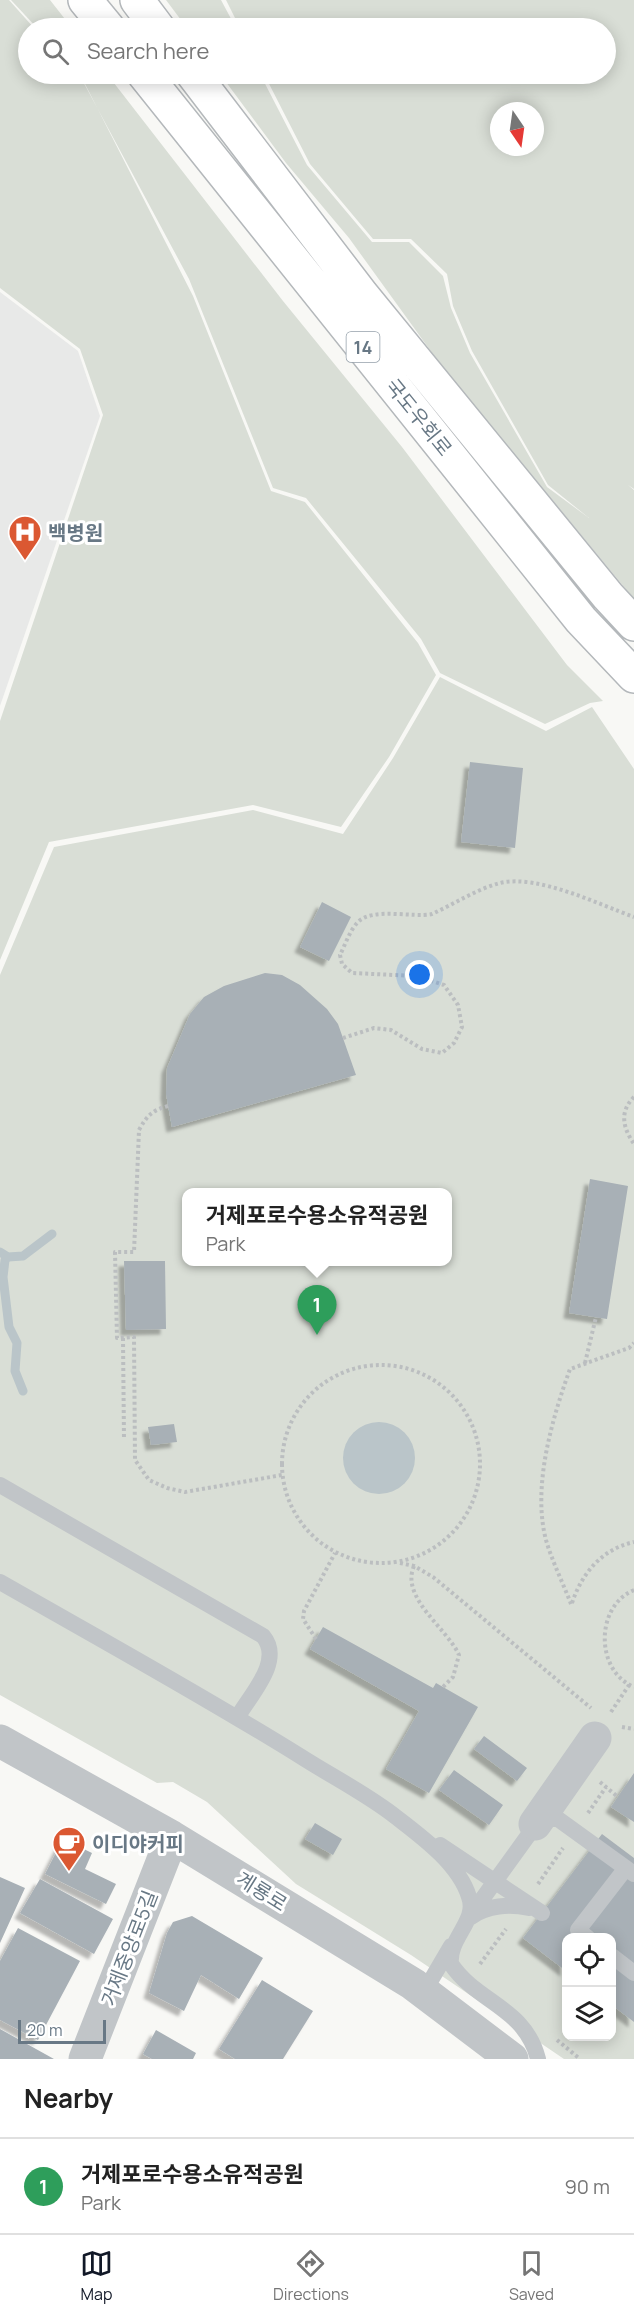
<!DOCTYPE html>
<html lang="en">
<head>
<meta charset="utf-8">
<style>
	:root { --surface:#fff; --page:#f6f6f6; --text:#222; --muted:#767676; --line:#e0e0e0; --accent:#111827 }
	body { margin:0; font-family:Manrope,"Noto Sans KR",sans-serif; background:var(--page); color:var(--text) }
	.controls { position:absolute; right:18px; bottom:18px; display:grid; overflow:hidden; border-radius:12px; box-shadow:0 3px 15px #0003 }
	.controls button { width:54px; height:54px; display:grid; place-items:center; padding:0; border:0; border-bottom:2px solid var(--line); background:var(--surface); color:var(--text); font:30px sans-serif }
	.compass { position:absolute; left:490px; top:102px; width:54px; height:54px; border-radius:50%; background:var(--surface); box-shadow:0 3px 15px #0003; rotate:167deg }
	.scale { position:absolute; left:18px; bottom:15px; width:88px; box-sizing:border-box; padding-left:6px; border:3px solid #687885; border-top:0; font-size:16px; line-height:21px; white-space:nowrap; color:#687885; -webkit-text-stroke:4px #fff; paint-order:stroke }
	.you { position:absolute; left:420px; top:975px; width:21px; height:21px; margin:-15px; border:4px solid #fff; border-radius:50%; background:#1a73e8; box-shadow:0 0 0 9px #1a73e833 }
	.badge { display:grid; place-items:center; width:39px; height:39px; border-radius:50%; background:var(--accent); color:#fff; font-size:20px; font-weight:700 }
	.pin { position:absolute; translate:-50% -50px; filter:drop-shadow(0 2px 3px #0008) }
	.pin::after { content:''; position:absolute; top:32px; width:21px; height:18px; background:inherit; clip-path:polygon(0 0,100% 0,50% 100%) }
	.popup { position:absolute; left:182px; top:1188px; width:270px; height:78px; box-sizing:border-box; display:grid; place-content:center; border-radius:12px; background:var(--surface); filter:drop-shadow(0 2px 4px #0005); font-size:20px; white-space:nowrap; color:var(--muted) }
	.popup b { font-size:22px; color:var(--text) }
	.popup::after { content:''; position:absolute; left:50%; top:100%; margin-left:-12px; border:12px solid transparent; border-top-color:var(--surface) }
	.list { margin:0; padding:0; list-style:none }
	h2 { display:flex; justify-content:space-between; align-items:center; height:78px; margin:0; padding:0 24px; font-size:26px }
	h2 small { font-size:20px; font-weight:400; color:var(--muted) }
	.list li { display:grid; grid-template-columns:39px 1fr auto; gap:18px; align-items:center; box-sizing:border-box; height:96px; padding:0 24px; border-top:2px solid var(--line) }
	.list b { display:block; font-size:22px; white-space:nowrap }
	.list p { margin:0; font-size:20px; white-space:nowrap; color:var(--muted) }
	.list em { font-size:20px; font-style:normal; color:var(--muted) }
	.icon { flex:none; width:33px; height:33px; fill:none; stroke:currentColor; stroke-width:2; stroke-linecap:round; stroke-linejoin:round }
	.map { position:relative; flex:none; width:634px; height:2059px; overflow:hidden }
	.search { position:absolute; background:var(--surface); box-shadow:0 3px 15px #0003; left:18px; right:18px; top:18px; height:66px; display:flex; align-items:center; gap:15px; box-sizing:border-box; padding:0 21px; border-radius:33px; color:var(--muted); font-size:22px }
	.sheet { height:174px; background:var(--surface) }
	nav { display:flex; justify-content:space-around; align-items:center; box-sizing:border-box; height:84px; border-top:2px solid var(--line); background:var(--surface); font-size:16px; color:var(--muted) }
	nav a { display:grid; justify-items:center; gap:3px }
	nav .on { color:var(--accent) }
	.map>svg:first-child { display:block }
	.built { fill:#e8e9e8 }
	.green { fill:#d9ded6; fill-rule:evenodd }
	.water { fill:#bac5c9 }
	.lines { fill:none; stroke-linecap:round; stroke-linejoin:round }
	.stream { stroke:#bac5c9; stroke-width:9 }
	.building { fill:#a8b0b6; filter:url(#shadow) }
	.trunk-casing { stroke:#b4b8bb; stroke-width:36 }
	.path { stroke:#bbbec0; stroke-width:4; stroke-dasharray:3 3; stroke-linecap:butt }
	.service { stroke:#c1c5c8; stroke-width:16 }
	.minor { stroke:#c1c5c8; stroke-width:33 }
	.tertiary { stroke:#c1c5c8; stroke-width:33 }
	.trunk { stroke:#fff; stroke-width:33 }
	.labels { text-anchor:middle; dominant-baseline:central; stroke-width:6; stroke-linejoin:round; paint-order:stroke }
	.shield { fill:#fff; stroke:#95a0aa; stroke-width:1.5 }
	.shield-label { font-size:18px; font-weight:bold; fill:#687885 }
	.street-label { font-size:20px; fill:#687885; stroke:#fff }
	.poi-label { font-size:20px; font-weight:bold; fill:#687885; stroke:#fff; text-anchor:start }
</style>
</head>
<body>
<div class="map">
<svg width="634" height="2059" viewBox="0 0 634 2059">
	<defs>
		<filter id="shadow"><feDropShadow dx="-5.5" dy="5.5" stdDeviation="1.5" flood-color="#0004"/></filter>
	</defs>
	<rect width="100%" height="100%" fill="#f8f8f5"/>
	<path class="built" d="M0,292l78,59 22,65 -100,290z"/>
	<path class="green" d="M0,0h9l25,28h-6v46h49l6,6 110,216 78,195 34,11 113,141 18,32 -47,82 -48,70 -88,-22 -204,37 -49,118v-239l103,-306 -23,-66 -80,-61z
		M11,0h39l22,28h-35z
		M166,0h55l15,28h-49z
		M226,0h408v489l-6,-4 6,5v109l-191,-231 -94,-130 -63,-75 -66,-89h40l47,91 65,77h37l34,34 8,32 19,45 77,134 42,31 -41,-33 -76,-134 -19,-45 -6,-32 -36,-35h-38l-63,-75 -46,-90h342v-46h-366zM499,111h36v36h-36z
		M79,74h28l176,227 119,146 165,218 36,36 -13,2 -45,21 -105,-51 -19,-34 -115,-141 -33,-10 -84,-209z
		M440,677l106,54 46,-24 42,62v1290h-70l-153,-104 -115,-71 -89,-82 -34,-20 -16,1 -157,-88v-720l54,-128 199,-37 90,24 50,-76zM186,1192h262v70h-262zM566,1938h46v98h-46z"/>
	<path class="water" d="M343 1458a36 36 0 1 1 72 0a36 36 0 1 1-72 0Z"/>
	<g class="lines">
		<path class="stream" d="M0,1252l8,5 -3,3 -2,17 6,50 8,16 -2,28 8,20
			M8,1257l15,-1 29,-22"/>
	</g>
	<path class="building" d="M470,762l53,6 -8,80 -54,-6z
		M322,902l29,15 -22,44 -29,-14z
		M265,973l17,2 18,10 27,24 11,15 18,51 -184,52 -6,-33 1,-26 23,-54 14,-17 20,-11z
		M590,1179l38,7 -21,133 -38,-6z
		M124,1261h41l1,68 -40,1z
		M174,1424l3,18 -26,3 -3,-18z
		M323,1627l110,61 3,-5 42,24 -49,86 -43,-24 33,-58 -109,-62z
		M484,1736l43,32 -10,13 -43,-32z
		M454,1770l49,35 -14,20 -50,-35z
		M634,1773v49l-23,-15z
		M315,1823l27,16 -9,16 -28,-16z
		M602,1834l32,24v164l-22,-17v-67h-46v33l-43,-33z
		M63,1839l29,14 -7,16 31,15 -10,20 -61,-30z
		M0,1877l25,11 -25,55z
		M40,1879l73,40 -19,35 -74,-41z
		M192,1916l71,42 -24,41 -38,-24 -17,36 -35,-18 18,-60 6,-11z
		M18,1928l62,33 -42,79 -38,-20v-59z
		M262,1980l51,31 -30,48h-48l-16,-10z
		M0,2029l54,30h-54z
		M156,2030l40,23 -3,6h-41l-9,-5z"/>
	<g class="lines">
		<defs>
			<path id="trunk" d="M85,0l23,28
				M137,0l21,28
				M144,74l437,546 53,56
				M193,74l169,221 246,301 26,28"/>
		</defs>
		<use href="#trunk" class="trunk-casing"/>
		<path class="path" d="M343,1038l31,-10 17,2 31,19 20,4 12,-10 8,-16 -4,-22 -14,-20 -28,-9 -64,-3 -10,-9 -2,-9c5,-10 10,-25 18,-33 15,-15 55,-4 74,-8 22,-10 45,-25 68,-31 37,-9 98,21 134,34
			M634,1097c-15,15 -11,31 0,47
			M168,1106c-16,4 -22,11 -29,24l-5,122h-19l2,86 17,-1 1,123 14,20 18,8 18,4 97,-17
			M123,1338l1,102
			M585,1363l11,-46
			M282 1464a99 99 0 1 1 198 0a99 99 0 1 1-198 0Z
			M400,1563l14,3 19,11 158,131
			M414,1566c-14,32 33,62 45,89l-6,22 -10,10
			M634,1590c-39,16 -39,81 0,97
			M572,1603c10,-30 30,-54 62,-61
			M571,1604c-8,-21 -19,-43 -25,-64 -14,-53 6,-121 24,-171l59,-21 5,-5
			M316,1639l-13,-20 1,-8 31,-58
			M611,1712l18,-27
			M622,1727l12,2
			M600,1782l18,15
			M588,1813l18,-26
			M538,1884l25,-36
			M480,1964l26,-35
			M557,2040l23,19"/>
		<path class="service" d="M0,1485l263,151c21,25 -13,59 -26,82
			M0,1582c100,57 202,113 300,174 31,20 67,38 96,61 26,20 63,47 73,80 9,24 -21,41 -18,67 26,39 74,43 87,95
			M440,1845l102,68
			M470,1916l70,-97h18l76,55
			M471,1917c16,-12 39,-13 58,-9
			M588,1938l-10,-8 48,-62
			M612,1956l22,17
			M424,1992l27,-46"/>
		<path class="minor" d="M535,1824l60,-86"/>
		<path class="tertiary" d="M0,1741l172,96 241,147 99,75
			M85,2059l87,-222"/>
		<use href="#trunk" class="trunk"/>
	</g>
	<defs>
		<symbol id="hospital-pin" viewBox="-11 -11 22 30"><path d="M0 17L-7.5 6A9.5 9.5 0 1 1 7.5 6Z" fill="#db5832" stroke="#fff"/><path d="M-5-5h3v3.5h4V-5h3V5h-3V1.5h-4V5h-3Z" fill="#fff"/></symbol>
		<symbol id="cafe-pin" viewBox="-11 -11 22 30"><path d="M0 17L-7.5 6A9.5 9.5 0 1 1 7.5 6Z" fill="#db5832" stroke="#fff"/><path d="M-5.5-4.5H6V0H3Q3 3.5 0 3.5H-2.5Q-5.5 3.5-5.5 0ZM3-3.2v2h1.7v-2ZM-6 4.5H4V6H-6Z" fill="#fff"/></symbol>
	</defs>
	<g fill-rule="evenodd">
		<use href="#hospital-pin" x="6" y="513" width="38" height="52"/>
		<use href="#cafe-pin" x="50" y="1824" width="38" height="52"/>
	</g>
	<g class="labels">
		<rect class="shield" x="346.5" y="332" width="33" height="30" rx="4.5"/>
		<g class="shield-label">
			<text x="363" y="347">14</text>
		</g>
		<g class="street-label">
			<text transform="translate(419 417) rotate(51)">국도우회로</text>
			<text transform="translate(262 1891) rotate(32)">계룡로</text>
			<text transform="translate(129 1948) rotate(-69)">거제중앙로5길</text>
		</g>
		<g class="poi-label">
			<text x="48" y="532">백병원</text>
			<text x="92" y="1843">이디야커피</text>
		</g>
	</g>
</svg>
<div class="controls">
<button><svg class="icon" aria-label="locate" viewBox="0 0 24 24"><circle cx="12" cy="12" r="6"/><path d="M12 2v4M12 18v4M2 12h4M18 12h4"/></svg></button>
<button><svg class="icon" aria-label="layers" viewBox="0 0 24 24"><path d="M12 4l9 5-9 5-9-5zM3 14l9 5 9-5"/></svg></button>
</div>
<svg class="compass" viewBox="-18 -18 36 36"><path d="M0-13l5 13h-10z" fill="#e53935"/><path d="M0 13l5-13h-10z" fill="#767676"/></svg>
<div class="scale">20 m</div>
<div class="you"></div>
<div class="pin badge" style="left:317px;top:1335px;background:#2e9e5b">1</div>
<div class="popup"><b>거제포로수용소유적공원</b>Park</div>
<div class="search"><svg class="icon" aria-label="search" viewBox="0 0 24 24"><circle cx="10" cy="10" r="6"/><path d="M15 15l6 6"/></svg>Search here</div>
</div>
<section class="sheet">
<h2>Nearby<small></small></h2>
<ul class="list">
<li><span class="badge" style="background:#2e9e5b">1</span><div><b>거제포로수용소유적공원</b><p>Park</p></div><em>90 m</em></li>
</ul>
</section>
<nav>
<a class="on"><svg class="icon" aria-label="map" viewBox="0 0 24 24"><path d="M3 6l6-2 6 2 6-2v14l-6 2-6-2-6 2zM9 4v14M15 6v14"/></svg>Map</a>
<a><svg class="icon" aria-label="directions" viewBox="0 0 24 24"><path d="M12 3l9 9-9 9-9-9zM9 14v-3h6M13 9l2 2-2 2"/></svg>Directions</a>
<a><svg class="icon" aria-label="saved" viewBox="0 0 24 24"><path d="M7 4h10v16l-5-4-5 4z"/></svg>Saved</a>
</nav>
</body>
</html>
